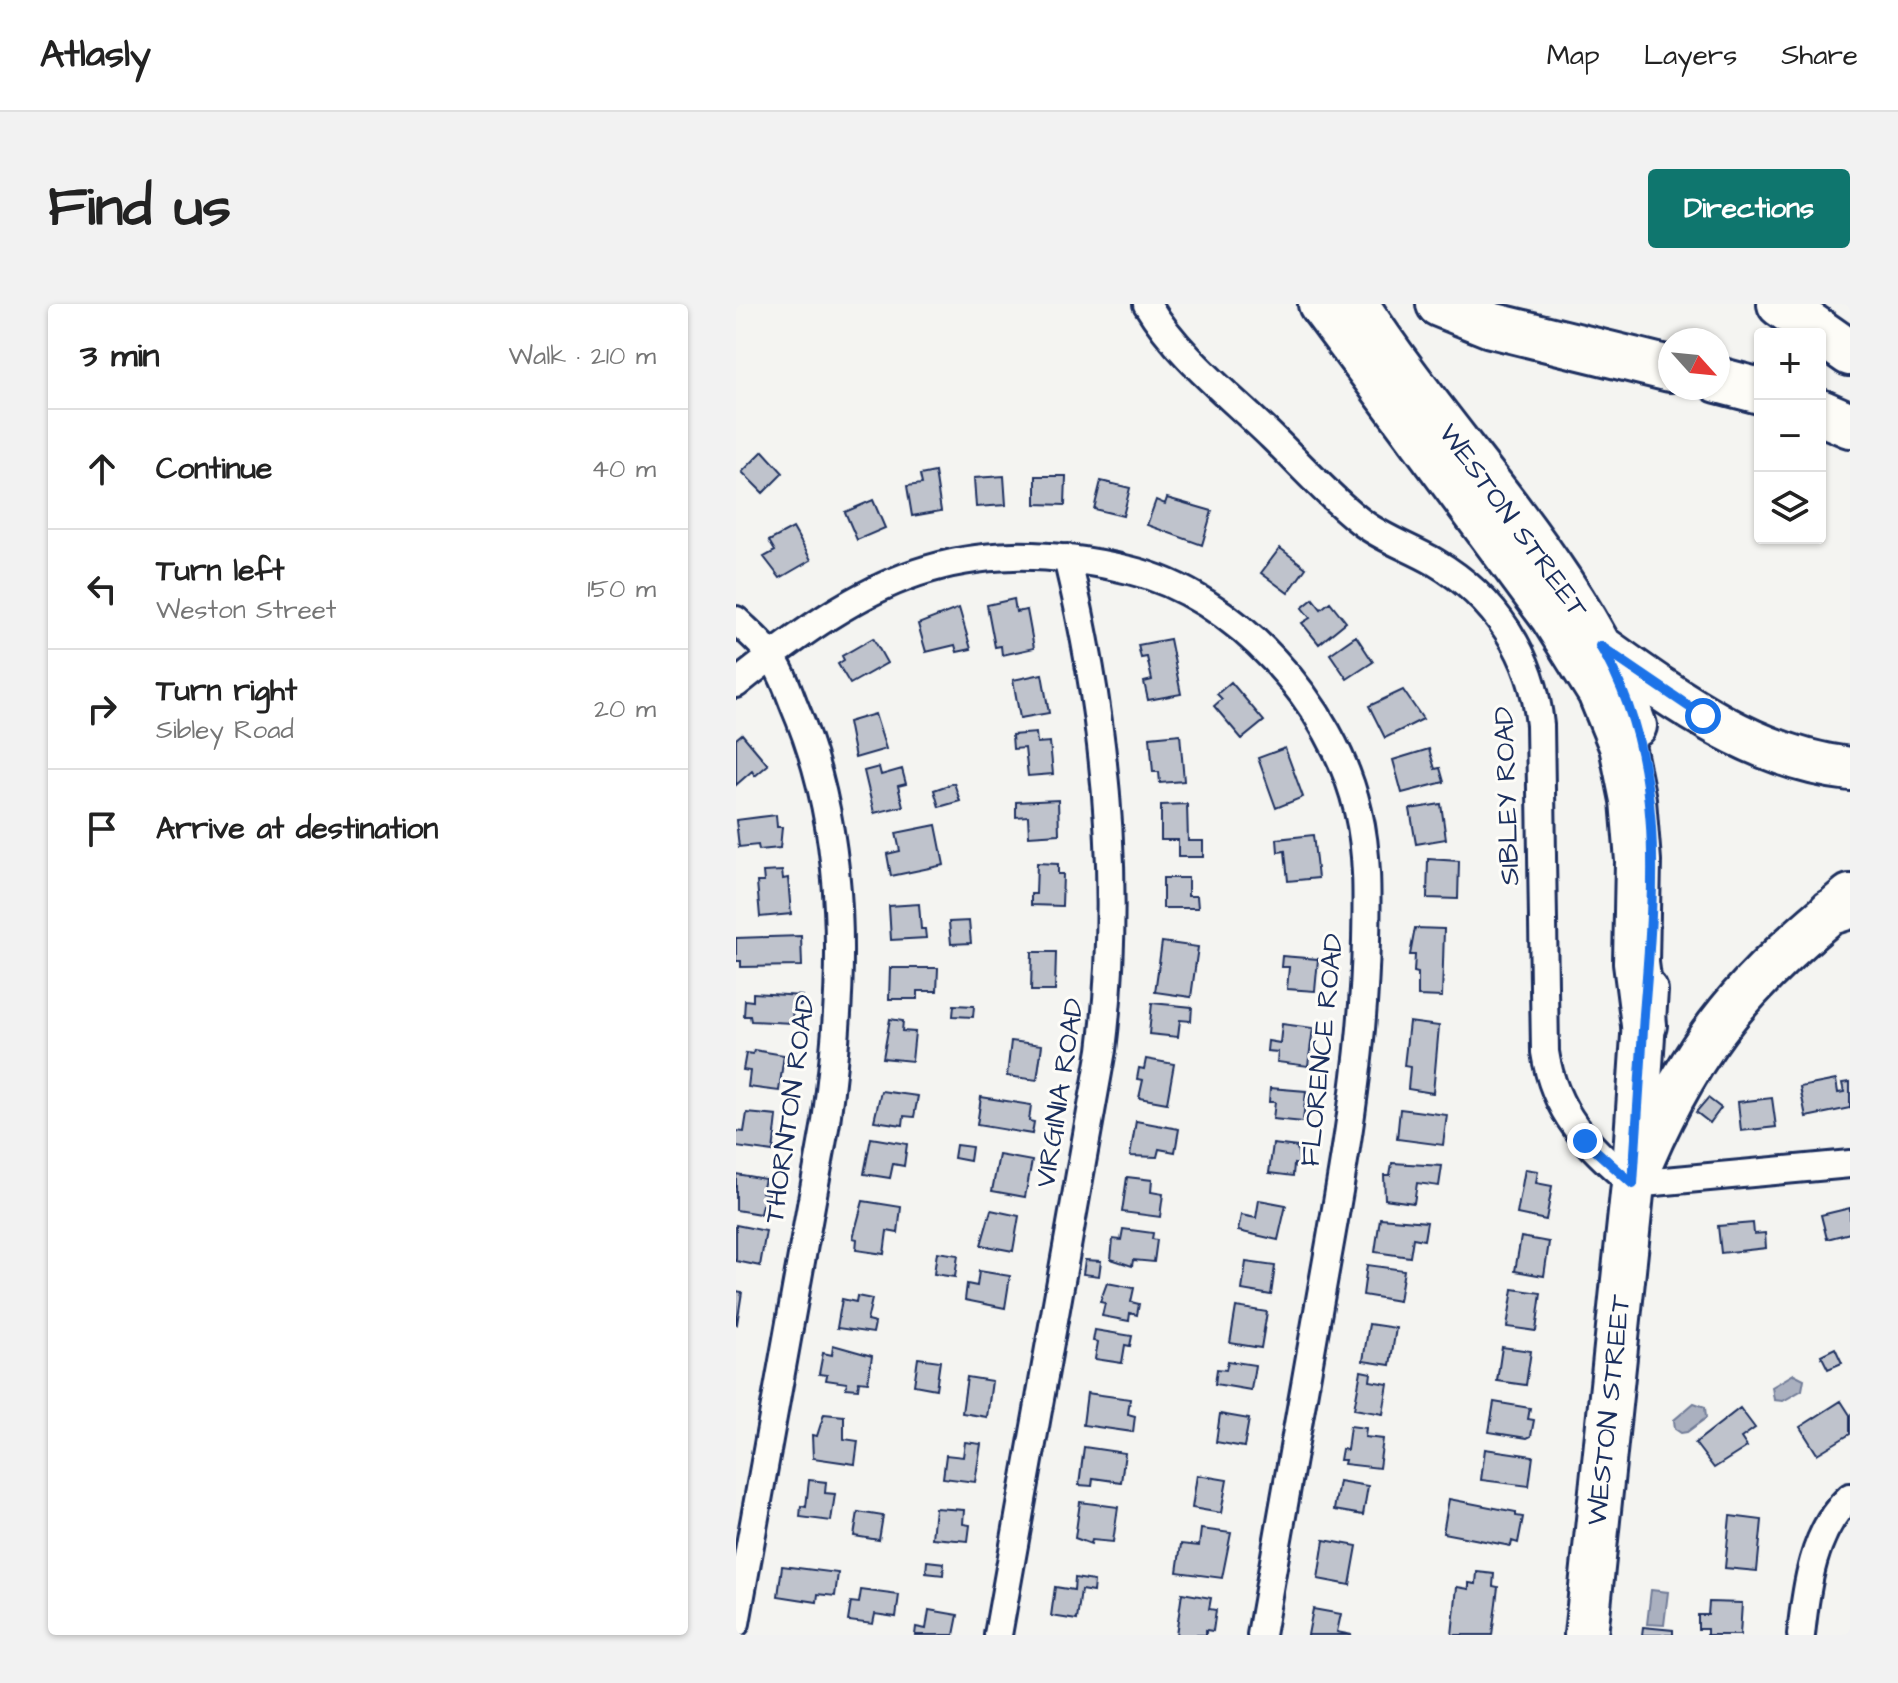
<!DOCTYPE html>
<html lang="en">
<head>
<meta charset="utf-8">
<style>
	:root { --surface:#fff; --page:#f2f2f2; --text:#222; --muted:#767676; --line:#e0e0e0; --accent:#0f766e }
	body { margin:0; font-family:"Architects Daughter",sans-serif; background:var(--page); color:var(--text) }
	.controls { position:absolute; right:24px; top:24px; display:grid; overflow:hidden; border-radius:8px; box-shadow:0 2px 6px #0004 }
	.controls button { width:72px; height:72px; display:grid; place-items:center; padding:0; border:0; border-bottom:2px solid var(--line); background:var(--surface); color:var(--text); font:40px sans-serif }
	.compass { position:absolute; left:922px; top:24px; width:72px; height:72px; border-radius:50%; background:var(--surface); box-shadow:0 2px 6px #0004; rotate:117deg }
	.stop { position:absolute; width:24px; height:24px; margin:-18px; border:6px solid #1a73e8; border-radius:50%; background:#fff }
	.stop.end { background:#1a73e8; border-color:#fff; box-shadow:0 2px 8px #0008 }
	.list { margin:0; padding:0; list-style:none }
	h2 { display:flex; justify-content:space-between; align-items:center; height:104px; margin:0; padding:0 32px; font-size:34px }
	h2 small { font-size:26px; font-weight:400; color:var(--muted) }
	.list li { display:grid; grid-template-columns:52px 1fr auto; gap:24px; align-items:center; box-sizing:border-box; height:120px; padding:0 32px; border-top:2px solid var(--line) }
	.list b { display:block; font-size:30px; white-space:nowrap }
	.list p { margin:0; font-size:26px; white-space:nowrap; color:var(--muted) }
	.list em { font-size:26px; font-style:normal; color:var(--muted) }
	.icon { flex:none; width:44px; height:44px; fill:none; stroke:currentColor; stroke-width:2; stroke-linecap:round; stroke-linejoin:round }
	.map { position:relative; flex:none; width:1114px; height:1331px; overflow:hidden; border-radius:8px }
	header { display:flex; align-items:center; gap:48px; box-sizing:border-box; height:112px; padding:0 40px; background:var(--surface); border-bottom:2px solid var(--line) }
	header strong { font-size:38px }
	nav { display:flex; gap:44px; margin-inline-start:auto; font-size:28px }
	.intro { display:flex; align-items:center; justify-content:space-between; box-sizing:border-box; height:192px; padding:0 48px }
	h1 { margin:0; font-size:56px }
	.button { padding:20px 36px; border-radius:8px; background:var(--accent); color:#fff; font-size:28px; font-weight:700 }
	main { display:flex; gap:48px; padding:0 48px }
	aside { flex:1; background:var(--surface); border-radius:8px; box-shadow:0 2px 6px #0004 }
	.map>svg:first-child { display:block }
	.water { fill:#aab0bf; stroke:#717c98; stroke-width:2 }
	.building { fill:#bfc3cc; stroke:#1b2f5e; stroke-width:2 }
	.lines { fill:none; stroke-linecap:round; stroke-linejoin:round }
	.minor-casing { stroke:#1b2f5e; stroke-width:32 }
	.primary-casing { stroke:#1b2f5e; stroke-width:48 }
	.motorway-casing { stroke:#1b2f5e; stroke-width:50 }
	.minor { stroke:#fdfcf7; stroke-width:26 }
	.primary { stroke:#fdfcf7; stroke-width:42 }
	.motorway { stroke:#fdfcf7; stroke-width:44 }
	.route { stroke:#1a73e8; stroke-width:10 }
	.labels { text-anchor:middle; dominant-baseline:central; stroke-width:6; stroke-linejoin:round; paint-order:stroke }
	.street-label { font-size:28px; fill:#1b2f5e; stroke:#fdfcf7 }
</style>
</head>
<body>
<header>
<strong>Atlasly</strong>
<nav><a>Map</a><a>Layers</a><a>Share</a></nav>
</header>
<div class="intro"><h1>Find us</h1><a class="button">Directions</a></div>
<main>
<aside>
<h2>3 min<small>Walk · 210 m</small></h2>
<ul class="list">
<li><svg class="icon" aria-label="ahead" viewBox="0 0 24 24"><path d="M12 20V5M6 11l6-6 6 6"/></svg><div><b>Continue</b></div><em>40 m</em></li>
<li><svg class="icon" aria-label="left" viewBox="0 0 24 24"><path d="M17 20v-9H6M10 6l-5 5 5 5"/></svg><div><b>Turn left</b><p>Weston Street</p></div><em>150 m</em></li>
<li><svg class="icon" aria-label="right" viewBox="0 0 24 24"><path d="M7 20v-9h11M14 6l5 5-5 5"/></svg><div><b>Turn right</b><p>Sibley Road</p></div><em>20 m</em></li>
<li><svg class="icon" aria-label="arrive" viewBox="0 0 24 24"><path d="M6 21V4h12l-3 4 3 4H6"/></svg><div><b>Arrive at destination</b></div></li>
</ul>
</aside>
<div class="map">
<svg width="1114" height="1331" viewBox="0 0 1114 1331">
	<rect width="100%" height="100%" fill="#f4f4f1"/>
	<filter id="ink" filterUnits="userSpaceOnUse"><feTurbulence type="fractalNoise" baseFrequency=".0125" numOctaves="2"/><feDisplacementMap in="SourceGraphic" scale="16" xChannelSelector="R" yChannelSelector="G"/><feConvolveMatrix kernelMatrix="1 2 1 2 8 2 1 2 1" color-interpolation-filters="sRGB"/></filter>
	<g filter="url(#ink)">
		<path class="water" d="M1058,1070l10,5 -2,11 -19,11 -9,-1 -2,-13z
			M958,1099l11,4 1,11 -19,14 -6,1 -6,-4 -1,-9z
			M915,1286l17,2 -4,33 -17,-1z"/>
		<path class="building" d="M27,147l20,22 -20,20 -21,-21z
			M199,168l6,39 -29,5 -5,-30 15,-2 -2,-9z
			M268,172l2,29 -30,2 -2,-29z
			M300,172h30l-1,29 -29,-1z
			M365,177l29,7 -7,28 -29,-7z
			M431,194l45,13 -10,34 -55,-20 9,-25 9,4z
			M137,196l12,28 -28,12 -12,-28z
			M57,224l18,32 -31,18 -16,-21 11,-6 -6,-10z
			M544,244l26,20 -18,25 -27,-20z
			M278,295l2,13 11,-2 7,38 -32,7 -1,-9 -6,1 -8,-42z
			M577,295l8,10 9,-7 16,20 -27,22 -17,-21 8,-5 -8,-10z
			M223,304l12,41 -14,3 -2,-7 -29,7 -8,-28z
			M620,332l17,26 -26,17 -17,-25z
			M137,334l14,25 -37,21 -12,-20 6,-4 -2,-4z
			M434,335l11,55 -33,6 -4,-18 8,-2 -5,-23 -6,1 -3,-13z
			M306,370l7,39 -29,5 -7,-38z
			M495,378l33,39 -22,18 -28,-33 8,-7 -5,-5z
			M667,386l20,29 -38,19 -16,-32z
			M139,410l11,35 -31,9 -7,-36z
			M300,429l1,10 13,-1 3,32 -25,2 -3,-28 -12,1 -1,-14z
			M6,430l26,31 -13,11 -3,-5 -16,14v-46z
			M444,430l4,47 -24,2 -1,-11h-6l-3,-35z
			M549,444l18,49 -27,11 -18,-50z
			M693,445l6,20 5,-1 4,14 -42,11 -9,-33z
			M143,463l2,8 21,-6 4,15 -8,2 5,20 -29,7 -10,-42z
			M218,479l6,18 -21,6 -5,-17z
			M322,496l1,34 -30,2 -1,-20 -12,1v-15z
			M451,500l1,37h15v16h-25v-17h-17v-35z
			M705,500l5,35 -30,5 -6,-35z
			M40,511l1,12h5l-2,21 -21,2 -1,-5 -19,2 -3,-27z
			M200,521l8,40 -53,11 -4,-22 13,-3 -4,-18z
			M577,531l5,43 -30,3 -3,-30 -7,1 -1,-13z
			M692,555l31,2 -1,38 -31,-1z
			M301,559l21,1v10h5l-1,32 -31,-1v-11h5z
			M46,567l1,8 5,-1 3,36 -31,3 -3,-35h7l-1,-10z
			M427,574h25v18h9l1,12h-35z
			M183,600l2,25h4l1,9 -35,2 -2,-34z
			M233,617l2,22 -20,1 -2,-22z
			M679,624l29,1 -2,68 -24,-1v-23l-4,-1 1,-17h-5z
			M65,632l1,30 -61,1v-6h-5v-23z
			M426,638l36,5 -7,50 -36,-5z
			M296,648h24l-1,39h-24z
			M546,652l36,3 -3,32 -28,-2 2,-22h-8z
			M154,664h48l-1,23h-19v8h-29z
			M17,689l49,3 -1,9h-8l-1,18 -41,-2 -1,-5h-6l1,-16 8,1z
			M416,699l40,4 -1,14 -11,-1 -2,17 -29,-3z
			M218,701l20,1 -1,11 -20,-1z
			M154,715l13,2 -1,10 13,1 -3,29 -29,-3z
			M673,718l30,4 -6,67 -25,-4 2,-22 -6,-1z
			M546,720l31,4 -5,38 -31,-4 1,-10 -11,-1 1,-10 12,2z
			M275,737l31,4 -5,35 -30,-4z
			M18,746l30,5 -5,36 -31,-4 2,-16 -7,-1 3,-17 7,1z
			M410,755l28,5 -7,39 -28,-5 4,-18 -6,-1 2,-11 5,1z
			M1100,776l2,13 6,-1 -2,-9 8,-1v26l-44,9 -6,-30z
			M534,784l36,3 -3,31 -30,-3 2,-17h-6z
			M145,787l37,5 -4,21 -10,-1 -1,9 -29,-4z
			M245,793l50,8 -2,16 5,1 -2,12 -55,-9z
			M972,794l13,10 -11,15 -14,-11z
			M1036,794l4,29 -35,4 -3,-29z
			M664,805l47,6 -4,30 -46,-6z
			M11,809l30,3 -4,36 -37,-5v-16l8,1z
			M400,817l43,8 -4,23 -16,-3 -2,8 -27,-1z
			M135,834l36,6 -3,22 -11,-2 -3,14 -26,-4z
			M537,840l24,3 3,18 -6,-1 -1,12 -24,-3z
			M220,841l16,2 -2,14 -16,-3z
			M263,851l33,6 -7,36 -33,-6z
			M656,859l50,3 -3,20 -22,-3 -3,20 -29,-4 -1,-24h6z
			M789,865l13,2 -2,12 16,3 -6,34 -29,-6z
			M0,870l29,5 -3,13 8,2 -2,12 -6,-1 -2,9 -24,-4z
			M391,873l25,3 -1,12 12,2 -3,23 -38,-5z
			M523,896l27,5 -8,35 -40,-9 3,-16 15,3z
			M127,897l38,6 -3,26 -11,-2 -3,23 -28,-4 1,-11 -4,-1z
			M1114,904v25l-23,6 -6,-24z
			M255,906l28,6 -6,35 -32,-6z
			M644,914l47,4 -3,18 -11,-2 -3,19 -35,-5z
			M1017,919l1,11 11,-1 1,15 -45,5 -3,-27z
			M0,921l30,6 -6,35 -24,-5z
			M387,925l30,4 -1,6 5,1 -3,22 -21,-2 -1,6 -21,-7 2,-20 8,1z
			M785,933l28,5 -5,34 -29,-5z
			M201,948l21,3 -3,22 -21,-3z
			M349,956l16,1 -2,15 -16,-2z
			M510,958l29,4 -4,29 -29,-5z
			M631,961l37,5 -5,31 -36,-6z
			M243,967l31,5 -5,32 -40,-8 2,-16 10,2z
			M371,979l27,5 -3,14 8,2 -2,11 -7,-2 -1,8 -27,-5 3,-13 -5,-1z
			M777,985l28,4 -5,38 -29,-4z
			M0,987l6,1 -5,32 -1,-1z
			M121,992l15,3 -5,22 8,2 -2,10 -36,-5 5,-29 14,3z
			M500,1003l31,5 -6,36 -31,-5z
			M633,1020l27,4 -6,37 -27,-4z
			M359,1026l37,6 -2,10 -5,-1 -3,18 -27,-4 3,-17 -5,-1z
			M97,1041l39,11 -4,26 -9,-1 -1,8 -12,-1 1,-5 -21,-3 1,-5 -8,-1 4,-21 9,2z
			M766,1043l29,4 -5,34 -29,-4z
			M1099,1044l7,15 -14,6 -7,-14z
			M182,1054l22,3 -4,28 -22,-4z
			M492,1057l27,4 -4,25 -36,-6 2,-15 9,1z
			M625,1067l10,2 -1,8 18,3 -5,30 -29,-5z
			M231,1073l25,4 -5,36 -25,-4z
			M351,1089l43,6 -2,15 7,2 -2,16 -50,-7z
			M1105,1097l9,14v19l-33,20 -17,-27z
			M758,1098l36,6 -2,11 6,1 -3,16 -4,2 -38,-6z
			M1004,1104l15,20 -14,10 6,9 -33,21 -19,-25z
			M88,1110l20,2v23l14,2 -3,23 -42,-6 -1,-23 5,1z
			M484,1110l29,5 -5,28 -28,-5z
			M614,1122l16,2 -1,9 18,2 -4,29 -35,-4 1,-4h-5l2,-11 5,1z
			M229,1138l16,2 -6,38 -32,-4 3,-23 17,2z
			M348,1143l41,6 -4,29 -28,-4 -1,8 -13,-1z
			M749,1145l48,7 -4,30 -48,-6z
			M461,1171l30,5 -6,33 -29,-5z
			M73,1176l17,2 -1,11 10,1 -4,27 -31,-4 1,-11 5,1z
			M603,1177l29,5 -5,29 -29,-5z
			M713,1195l67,13v4l7,1 -5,26 -6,-2 -1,5 -68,-13z
			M344,1198l38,5 -5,35 -21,-2 -1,4 -16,-6z
			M199,1204l29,2 -1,14 7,1 -2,16 -36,-3z
			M122,1208l25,4 -4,24 -25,-4z
			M994,1212l32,4 -5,51 -32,-3z
			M465,1225l30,4 -9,45 -45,-6 4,-28 18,2z
			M588,1236l33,6 -7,39 -32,-6z
			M191,1257l17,2 -1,12 -17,-2z
			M46,1262l56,7 -3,23 -17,-2 -1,8 -39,-6z
			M741,1268l17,2 -1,12 5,1 -6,48h-40l5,-48 12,2v-6l7,1z
			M339,1274l19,3 -1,11 -12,-2 -4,30 -26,-4 4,-29 19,3z
			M125,1286l38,5 -3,22 -21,-3 -2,10 -25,-3 3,-19 8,1z
			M446,1289l29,5 -2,11 7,1 -3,21 -7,-1v5h-30z
			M973,1298l33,1 -2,32h-33v-6h-9v-14h10z
			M577,1305l28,5 -4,18 15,3h-44z
			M193,1306l29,5 -4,20h-39l1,-8 10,2z
			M907,1323l30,3v5h-31z"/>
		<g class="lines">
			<defs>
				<path id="minor" d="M411,0c31,52 82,91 125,133 29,28 57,60 88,84 23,18 51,27 75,41 61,36 98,94 105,163l5,327c9,60 43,95 88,132l217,-20
					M0,316c11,11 25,22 34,35 11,14 18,34 24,50 56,130 51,279 32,417l-90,501
					M0,380c130,-104 222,-155 393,-114 106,25 205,135 229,241 10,42 9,86 8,129 -2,108 -20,214 -39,320 -23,125 -45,250 -66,375
					M262,1331l104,-585c20,-165 4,-331 -35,-492
					M1065,1331c5,-47 12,-105 49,-138"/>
				<path id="primary" d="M621,0c87,137 226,269 278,422
					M868,345c74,53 153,110 246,120
					M907,855c54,-124 104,-178 207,-263
					M850,1331l47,-451 13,-193"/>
				<path id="motorway" d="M585,0l232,313 47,75 22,54 11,54 5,61 -2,102 8,62
					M703,0l52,21 179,44
					M1044,0l70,49
					M982,76l42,11
					M1084,108l30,13
					M1095,608l19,-6"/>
			</defs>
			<use href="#minor" class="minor-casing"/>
			<use href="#primary" class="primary-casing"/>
			<use href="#motorway" class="motorway-casing"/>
			<use href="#minor" class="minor"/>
			<use href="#primary" class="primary"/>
			<use href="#motorway" class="motorway"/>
		</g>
	</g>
	<g class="lines" filter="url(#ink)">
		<path class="route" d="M849,837l48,43c4,-56 7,-113 11,-170 10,-123 23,-258 -44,-368l103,70"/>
	</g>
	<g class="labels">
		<g class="street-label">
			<text transform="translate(777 217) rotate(54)">WESTON STREET</text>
			<text transform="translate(771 492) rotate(-92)">SIBLEY ROAD</text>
			<text transform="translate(586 746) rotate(-84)">FLORENCE ROAD</text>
			<text transform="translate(324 789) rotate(-81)">VIRGINIA ROAD</text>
			<text transform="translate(54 805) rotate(-82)">THORNTON ROAD</text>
			<text transform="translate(873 1106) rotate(-84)">WESTON STREET</text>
		</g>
	</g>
</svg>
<div class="controls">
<button>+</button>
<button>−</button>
<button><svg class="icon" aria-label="layers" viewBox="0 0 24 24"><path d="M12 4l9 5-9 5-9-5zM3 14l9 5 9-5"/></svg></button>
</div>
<svg class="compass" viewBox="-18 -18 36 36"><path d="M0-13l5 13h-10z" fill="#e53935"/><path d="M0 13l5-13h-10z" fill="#767676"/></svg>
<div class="stop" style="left:967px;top:412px"></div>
<div class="stop end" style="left:849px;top:837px"></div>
</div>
</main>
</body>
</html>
